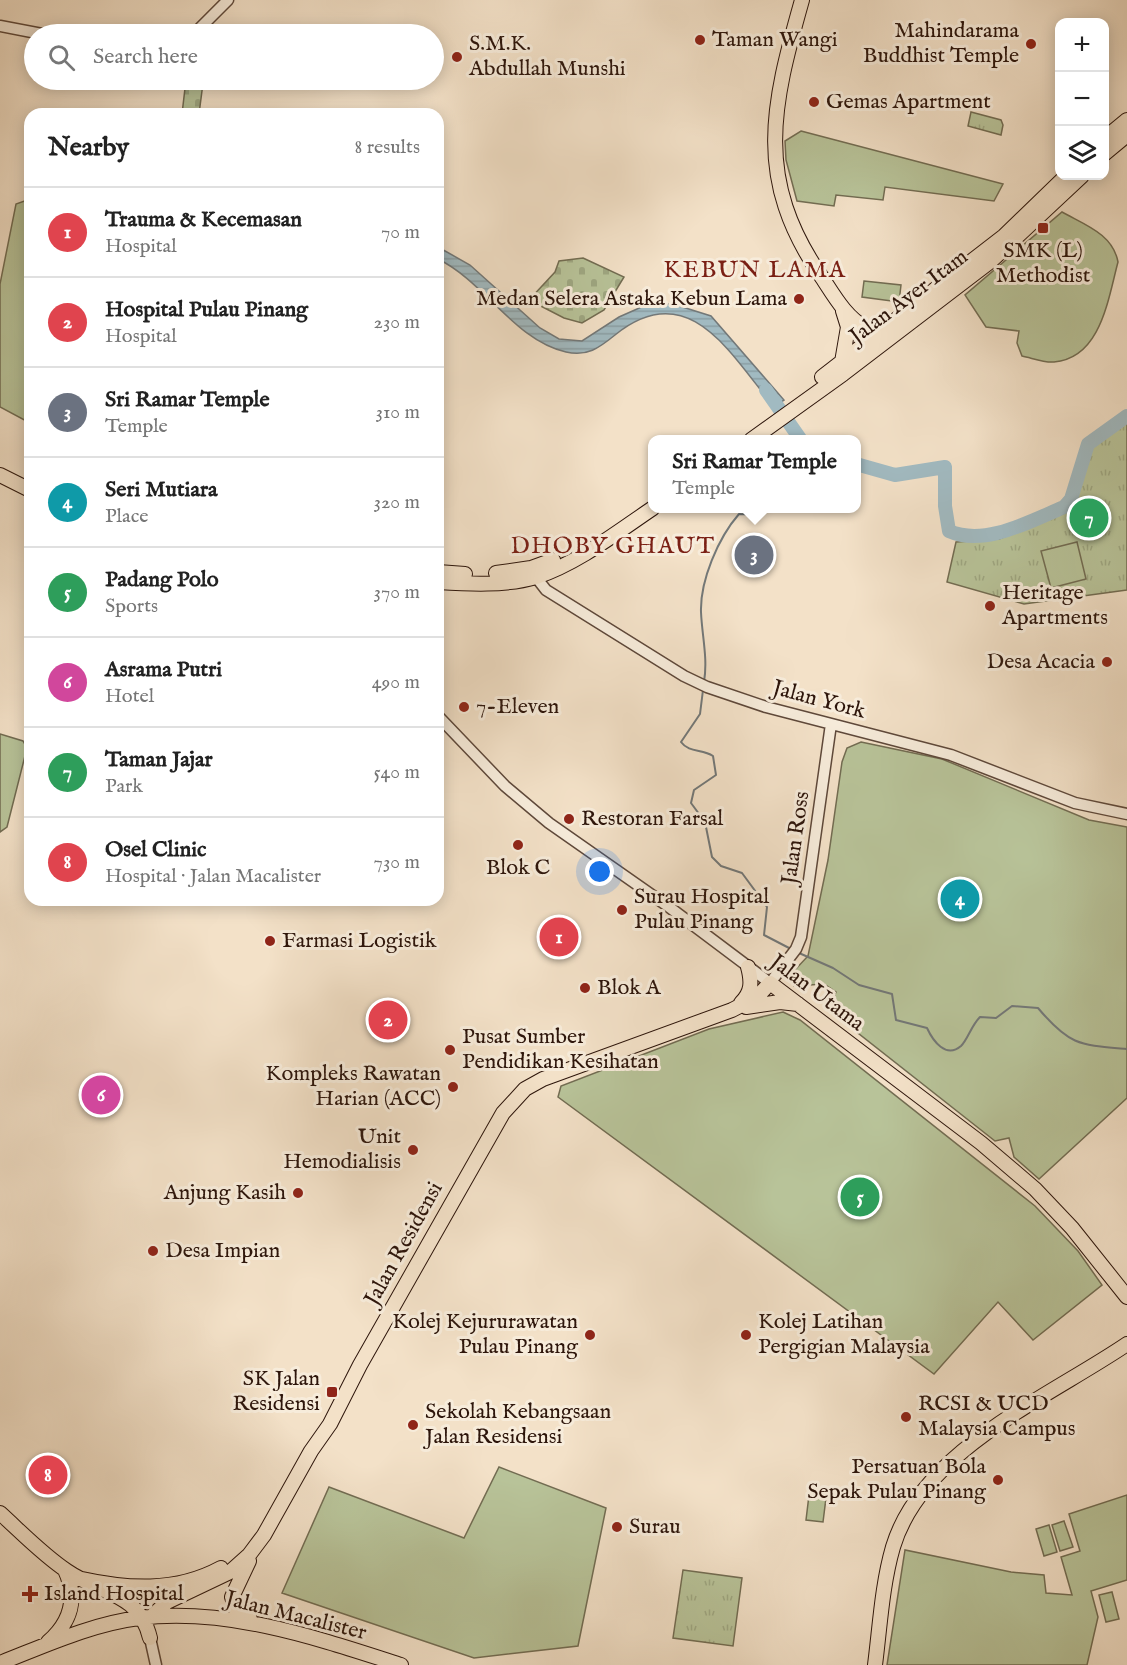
<!DOCTYPE html>
<html lang="en">
<head>
<meta charset="utf-8">
<style>
	:root { --surface:#fff; --page:#f2f2f2; --text:#222; --muted:#767676; --line:#e0e0e0; --accent:#1a73e8 }
	body { margin:0; font-family:"IM FELL English",serif; background:var(--page); color:var(--text) }
	.controls { position:absolute; right:18px; top:18px; display:grid; overflow:hidden; border-radius:12px; box-shadow:0 3px 15px #0003 }
	.controls button { width:54px; height:54px; display:grid; place-items:center; padding:0; border:0; border-bottom:2px solid var(--line); background:var(--surface); color:var(--text); font:30px sans-serif }
	.you { position:absolute; left:600px; top:872px; width:21px; height:21px; margin:-15px; border:4px solid #fff; border-radius:50%; background:#1a73e8; box-shadow:0 0 0 9px #1a73e833 }
	.badge { display:grid; place-items:center; width:39px; height:39px; border-radius:50%; background:var(--accent); color:#fff; font-size:20px; font-weight:700 }
	.pin { position:absolute; translate:-50% -50%; border:3px solid #fff; box-shadow:0 2px 6px #0006 }
	.popup { position:absolute; left:648px; top:435px; width:213px; height:78px; box-sizing:border-box; display:grid; place-content:center; border-radius:12px; background:var(--surface); filter:drop-shadow(0 2px 4px #0005); font-size:20px; white-space:nowrap; color:var(--muted) }
	.popup b { font-size:22px; color:var(--text) }
	.popup::after { content:''; position:absolute; left:50%; top:100%; margin-left:-12px; border:12px solid transparent; border-top-color:var(--surface) }
	.list { margin:0; padding:0; list-style:none }
	h2 { display:flex; justify-content:space-between; align-items:center; height:78px; margin:0; padding:0 24px; font-size:26px }
	h2 small { font-size:20px; font-weight:400; color:var(--muted) }
	.list li { display:grid; grid-template-columns:39px 1fr auto; gap:18px; align-items:center; box-sizing:border-box; height:90px; padding:0 24px; border-top:2px solid var(--line) }
	.list b { display:block; font-size:22px; white-space:nowrap }
	.list p { margin:0; font-size:20px; white-space:nowrap; color:var(--muted) }
	.list em { font-size:20px; font-style:normal; color:var(--muted) }
	.icon { flex:none; width:33px; height:33px; fill:none; stroke:currentColor; stroke-width:2; stroke-linecap:round; stroke-linejoin:round }
	.map { position:relative; flex:none; width:1127px; height:1665px; overflow:hidden }
	.search { position:absolute; background:var(--surface); box-shadow:0 3px 15px #0003; left:24px; top:24px; width:420px; height:66px; display:flex; align-items:center; gap:15px; box-sizing:border-box; padding:0 21px; border-radius:33px; color:var(--muted); font-size:22px }
	.panel { position:absolute; background:var(--surface); box-shadow:0 3px 15px #0003; left:24px; top:108px; width:420px; height:798px; border-radius:18px }
	.map>svg:first-child { display:block }
	.grass { fill:url(#grass-tufts); stroke:#726c52; stroke-width:1.5 }
	.cemetery { fill:url(#cemetery-stones); stroke:#726c52; stroke-width:1.5 }
	.garden { fill:#b8c399; stroke:#726c52; stroke-width:1.5 }
	.water { fill:url(#water-rules); stroke:#737878; stroke-width:1.5 }
	.lines { fill:none; stroke-linecap:round; stroke-linejoin:round }
	.stream { stroke:#737878; stroke-width:2 }
	.river { stroke:#a1bac1; stroke-width:14 }
	.minor-casing { stroke:#5e483a; stroke-width:13 }
	.major-casing { stroke:#2d150b; stroke-width:16 }
	.minor { stroke:#f7ecdb; stroke-width:10 }
	.major { stroke:#f3e1c8; stroke-width:14 }
	.poi-dot { fill:#8f2418; stroke:#f7ecdb; stroke-width:2 }
	.labels { text-anchor:middle; dominant-baseline:central; stroke-width:6; stroke-linejoin:round; paint-order:stroke }
	.poi-label { font-size:22px; fill:#2d150b; stroke:#f7ecdb; text-anchor:start }
	.street-label { font-size:22px; fill:#2d150b; stroke:#f7ecdb }
	.neighbourhood-label { font-size:24px; letter-spacing:1.5px; fill:#7a1f14; stroke:#f7ecdb }
</style>
</head>
<body>
<div class="map">
<svg width="1127" height="1665" viewBox="0 0 1127 1665">
	<defs>
		<pattern id="grass-tufts" width="24" height="20" patternUnits="userSpaceOnUse" patternTransform="scale(1.5)"><rect width="24" height="20" fill="#b8c399"/><path d="M3 7l-1-3M5 7V3M7 7l1-3M15 17l-1-3M17 17v-4M19 17l1-3" fill="none" stroke="#9ea782"/></pattern>
		<pattern id="cemetery-stones" width="16" height="16" patternUnits="userSpaceOnUse" patternTransform="scale(1.5)"><rect width="16" height="16" fill="#b8c399"/><path d="M2 7V4a2 2 0 0 1 4 0v3zM10 15v-3a2 2 0 0 1 4 0v3z" fill="#9ea782"/></pattern>
		<pattern id="water-rules" width="6" height="5" patternUnits="userSpaceOnUse" patternTransform="scale(1.5)"><rect width="6" height="5" fill="#a1bac1"/><path d="M0 2.5h6" fill="none" stroke="#8b9fa4"/></pattern>
	</defs>
	<rect width="100%" height="100%" fill="#f3e1c8"/>
	<filter id="stains"><feTurbulence type="fractalNoise" baseFrequency=".00333" numOctaves="4"/><feColorMatrix values="0 0 0 0 .2 0 0 0 0 .09 0 0 0 0 .02 0 0 0 .5 -.17"/></filter>
	<radialGradient id="worn" r=".72"><stop offset=".6" stop-color="#630" stop-opacity="0"/><stop offset="1" stop-color="#630" stop-opacity=".3"/></radialGradient>
	<path class="grass" d="M971,112l30,8 2,5 -2,10 -33,-9z
		M1127,424v166l-103,14 -77,-22 9,-40 43,-3 68,-27 9,-11 16,-56 29,-20z
		M683,1570l59,8 -9,68 -60,-8z"/>
	<path class="cemetery" d="M186,80l17,3 -4,31h-17z
		M583,258l41,19 -20,33 -22,13 -18,-5 -35,-18 26,-28 4,-11z"/>
	<path class="garden" d="M801,131l202,53 -9,17 -109,-14 -2,13 -47,-5 -2,11 -37,-5 -11,-41 -1,-19z
		M30,199v224l-30,-16v-123l16,-80z
		M1062,212c23,13 51,22 56,50 -10,37 -17,96 -64,100 -10,1 -22,-4 -32,-6l-5,-13 2,-12 -33,-4 -21,-32z
		M864,281l37,4 -2,17 -37,-5z
		M1077,542l9,37 -35,9 -10,-37z
		M0,734l23,7 4,7 -20,79 -7,5z
		M861,742l81,17 147,61 38,7v271l-88,81 -25,-22 -5,-19 -14,3 -160,-126 -3,-14 4,-9 -12,-8 -30,2 -1,-14 15,-16 20,-96 14,-98 5,-14z
		M783,1012l17,8 235,186 43,45 24,34 -69,55 -35,-38 -64,72 -376,-277 3,-11 148,-57z
		M499,1467l107,41 -28,138 -104,12 -192,-65 47,-106 135,51z
		M810,1487l17,3 -4,32 -17,-2z
		M1127,1495v85l-36,11 7,26 -11,48h-200l18,-115 106,22 33,3 2,18 26,2 -11,-38 19,-6 -11,-37z
		M1064,1521l9,26 -13,4 -8,-26z
		M1049,1525l8,27 -13,4 -8,-27z
		M1112,1592l7,27 -13,3 -7,-27z"/>
	<path class="water" d="M438,247l32,18 70,63 19,11 23,2 37,-24 27,-12 27,-1 38,12 73,84 -10,7c-43,-52 -85,-132 -159,-72 -16,13 -28,22 -49,17 -52,-12 -81,-70 -128,-93z"/>
	<g class="lines">
		<path class="stream" d="M704,682c4,-24 -2,-46 -3,-70 -1,-31 17,-74 38,-98l19,1 4,-7
			M703,690l-3,24 -19,28c8,11 21,7 32,14l3,19 -22,15 -3,13 14,19 7,35 9,9 21,7 25,34 -3,28 27,14
			M799,953l34,15 26,17 33,9 4,26 31,8c6,13 19,31 34,18 7,-7 10,-20 19,-29l16,1 16,-12 26,2c32,38 42,37 89,41"/>
		<path class="river" d="M766,390l35,50
			M856,464l39,11 50,-8v39l4,25c36,16 81,-10 115,-24l7,-8 17,-55 39,-28"/>
		<defs>
			<path id="minor" d="M0,26l42,8
				M194,34l34,-34
				M532,572l14,18 138,86 23,11 59,20 185,48 124,48 52,11
				M438,716l67,70 44,37 120,84 101,76 26,-34 5,-12 30,-213
				M150,1638l6,27"/>
			<path id="major" d="M802,0c-30,106 -48,179 19,276 12,18 25,42 45,52h13l5,-3
				M1104,139l23,-19
				M1104,154l23,-19
				M842,362l6,-35 -5,-16
				M822,377l182,-141 62,-60
				M751,440l92,-66 148,-113 91,-85
				M0,475l30,15
				M438,572l27,2
				M496,573l35,-5 22,-8
				M438,582c31,2 67,4 98,-5 42,-14 80,-44 117,-69
				M741,1003c11,-11 11,-21 7,-36
				M746,1007l34,-5 18,2
				M0,1513c22,20 43,42 67,58 33,23 72,21 83,67
				M249,1561l-17,36 4,13 14,9
				M77,1578c50,11 98,15 144,-10
				M151,1617l16,-15 63,-30 19,-17 15,-20 47,-84 19,-27 30,-59 143,-252 22,-24 18,-10 189,-69 25,-13 13,-14 211,160 54,46 37,39 55,69
				M48,1642c23,-20 30,-44 17,-72
				M0,1663c44,-17 91,-39 139,-45 88,-11 178,20 262,47
				M875,1665c5,-39 7,-80 18,-118 29,-97 156,-150 234,-203"/>
		</defs>
		<use href="#minor" class="minor-casing"/>
		<use href="#major" class="major-casing"/>
		<use href="#minor" class="minor"/>
		<use href="#major" class="major"/>
	</g>
	<g class="poi-dot">
		<circle cx="700" cy="40" r="6"/>
		<circle cx="1031" cy="44" r="6"/>
		<circle cx="457" cy="57" r="6"/>
		<circle cx="814" cy="102" r="6"/>
		<rect x="1037" y="222" width="12" height="12" rx="3"/>
		<circle cx="799" cy="299" r="6"/>
		<circle cx="990" cy="606" r="6"/>
		<circle cx="1107" cy="662" r="6"/>
		<circle cx="464" cy="707" r="6"/>
		<circle cx="569" cy="819" r="6"/>
		<circle cx="518" cy="845" r="6"/>
		<circle cx="622" cy="910" r="6"/>
		<circle cx="270" cy="941" r="6"/>
		<circle cx="585" cy="988" r="6"/>
		<circle cx="450" cy="1050" r="6"/>
		<circle cx="453" cy="1087" r="6"/>
		<circle cx="413" cy="1150" r="6"/>
		<circle cx="298" cy="1193" r="6"/>
		<circle cx="153" cy="1251" r="6"/>
		<circle cx="590" cy="1335" r="6"/>
		<circle cx="746" cy="1335" r="6"/>
		<rect x="326" y="1386" width="12" height="12" rx="3"/>
		<circle cx="906" cy="1417" r="6"/>
		<circle cx="413" cy="1425" r="6"/>
		<circle cx="998" cy="1480" r="6"/>
		<circle cx="617" cy="1527" r="6"/>
		<path d="M27 1585h6v6h6v6h-6v6h-6v-6h-6v-6h6z"/>
	</g>
	<g class="labels">
		<g class="poi-label">
			<text x="1019" y="31" text-anchor="end">Mahindarama<tspan x="1019" dy="25">Buddhist Temple</tspan></text>
			<text x="712" y="40">Taman Wangi</text>
			<text x="469" y="44">S.M.K.<tspan x="469" dy="25">Abdullah Munshi</tspan></text>
			<text x="826" y="102">Gemas Apartment</text>
			<text x="1043" y="251" text-anchor="middle">SMK (L)<tspan x="1043" dy="25">Methodist</tspan></text>
			<text x="787" y="299" text-anchor="end">Medan Selera Astaka Kebun Lama</text>
			<text x="1002" y="593">Heritage<tspan x="1002" dy="25">Apartments</tspan></text>
			<text x="1095" y="662" text-anchor="end">Desa Acacia</text>
			<text x="476" y="707">7-Eleven</text>
			<text x="581" y="819">Restoran Farsal</text>
			<text x="518" y="868" text-anchor="middle">Blok C</text>
			<text x="634" y="897">Surau Hospital<tspan x="634" dy="25">Pulau Pinang</tspan></text>
			<text x="282" y="941">Farmasi Logistik</text>
			<text x="597" y="988">Blok A</text>
			<text x="462" y="1037">Pusat Sumber<tspan x="462" dy="25">Pendidikan Kesihatan</tspan></text>
			<text x="441" y="1074" text-anchor="end">Kompleks Rawatan<tspan x="441" dy="25">Harian (ACC)</tspan></text>
			<text x="401" y="1137" text-anchor="end">Unit<tspan x="401" dy="25">Hemodialisis</tspan></text>
			<text x="286" y="1193" text-anchor="end">Anjung Kasih</text>
			<text x="165" y="1251">Desa Impian</text>
			<text x="578" y="1322" text-anchor="end">Kolej Kejururawatan<tspan x="578" dy="25">Pulau Pinang</tspan></text>
			<text x="758" y="1322">Kolej Latihan<tspan x="758" dy="25">Pergigian Malaysia</tspan></text>
			<text x="320" y="1379" text-anchor="end">SK Jalan<tspan x="320" dy="25">Residensi</tspan></text>
			<text x="918" y="1404">RCSI &amp; UCD<tspan x="918" dy="25">Malaysia Campus</tspan></text>
			<text x="425" y="1412">Sekolah Kebangsaan<tspan x="425" dy="25">Jalan Residensi</tspan></text>
			<text x="986" y="1467" text-anchor="end">Persatuan Bola<tspan x="986" dy="25">Sepak Pulau Pinang</tspan></text>
			<text x="629" y="1527">Surau</text>
			<text x="44" y="1594">Island Hospital</text>
		</g>
		<g class="street-label">
			<text transform="translate(909 297) rotate(-37)">Jalan Ayer Itam</text>
			<text transform="translate(819 700) rotate(15)">Jalan York</text>
			<text transform="translate(796 838) rotate(-82)">Jalan Ross</text>
			<text transform="translate(817 993) rotate(37)">Jalan Utama</text>
			<text transform="translate(404 1244) rotate(-61)">Jalan Residensi</text>
			<text transform="translate(296 1616) rotate(14)">Jalan Macalister</text>
		</g>
		<g class="neighbourhood-label">
			<text x="755" y="270">KEBUN LAMA</text>
			<text x="613" y="546">DHOBY GHAUT</text>
		</g>
	</g>
	<rect width="100%" height="100%" filter="url(#stains)"/>
	<rect width="100%" height="100%" fill="url(#worn)"/>
</svg>
<div class="controls">
<button>+</button>
<button>−</button>
<button><svg class="icon" aria-label="layers" viewBox="0 0 24 24"><path d="M12 4l9 5-9 5-9-5zM3 14l9 5 9-5"/></svg></button>
</div>
<div class="you"></div>
<div class="pin badge" style="left:559px;top:937px;background:#e0444e">1</div>
<div class="pin badge" style="left:388px;top:1020px;background:#e0444e">2</div>
<div class="pin badge" style="left:754px;top:555px;background:#6b7280">3</div>
<div class="popup"><b>Sri Ramar Temple</b>Temple</div>
<div class="pin badge" style="left:960px;top:899px;background:#0f9aa8">4</div>
<div class="pin badge" style="left:860px;top:1197px;background:#2e9e5b">5</div>
<div class="pin badge" style="left:101px;top:1095px;background:#d1479c">6</div>
<div class="pin badge" style="left:1089px;top:518px;background:#2e9e5b">7</div>
<div class="pin badge" style="left:48px;top:1475px;background:#e0444e">8</div>
<div class="search"><svg class="icon" aria-label="search" viewBox="0 0 24 24"><circle cx="10" cy="10" r="6"/><path d="M15 15l6 6"/></svg>Search here</div>
<section class="panel">
<h2>Nearby<small>8 results</small></h2>
<ul class="list">
<li><span class="badge" style="background:#e0444e">1</span><div><b>Trauma &amp; Kecemasan</b><p>Hospital</p></div><em>70 m</em></li>
<li><span class="badge" style="background:#e0444e">2</span><div><b>Hospital Pulau Pinang</b><p>Hospital</p></div><em>230 m</em></li>
<li><span class="badge" style="background:#6b7280">3</span><div><b>Sri Ramar Temple</b><p>Temple</p></div><em>310 m</em></li>
<li><span class="badge" style="background:#0f9aa8">4</span><div><b>Seri Mutiara</b><p>Place</p></div><em>320 m</em></li>
<li><span class="badge" style="background:#2e9e5b">5</span><div><b>Padang Polo</b><p>Sports</p></div><em>370 m</em></li>
<li><span class="badge" style="background:#d1479c">6</span><div><b>Asrama Putri</b><p>Hotel</p></div><em>490 m</em></li>
<li><span class="badge" style="background:#2e9e5b">7</span><div><b>Taman Jajar</b><p>Park</p></div><em>540 m</em></li>
<li><span class="badge" style="background:#e0444e">8</span><div><b>Osel Clinic</b><p>Hospital · Jalan Macalister</p></div><em>730 m</em></li>
</ul>
</section>
</div>
</body>
</html>
